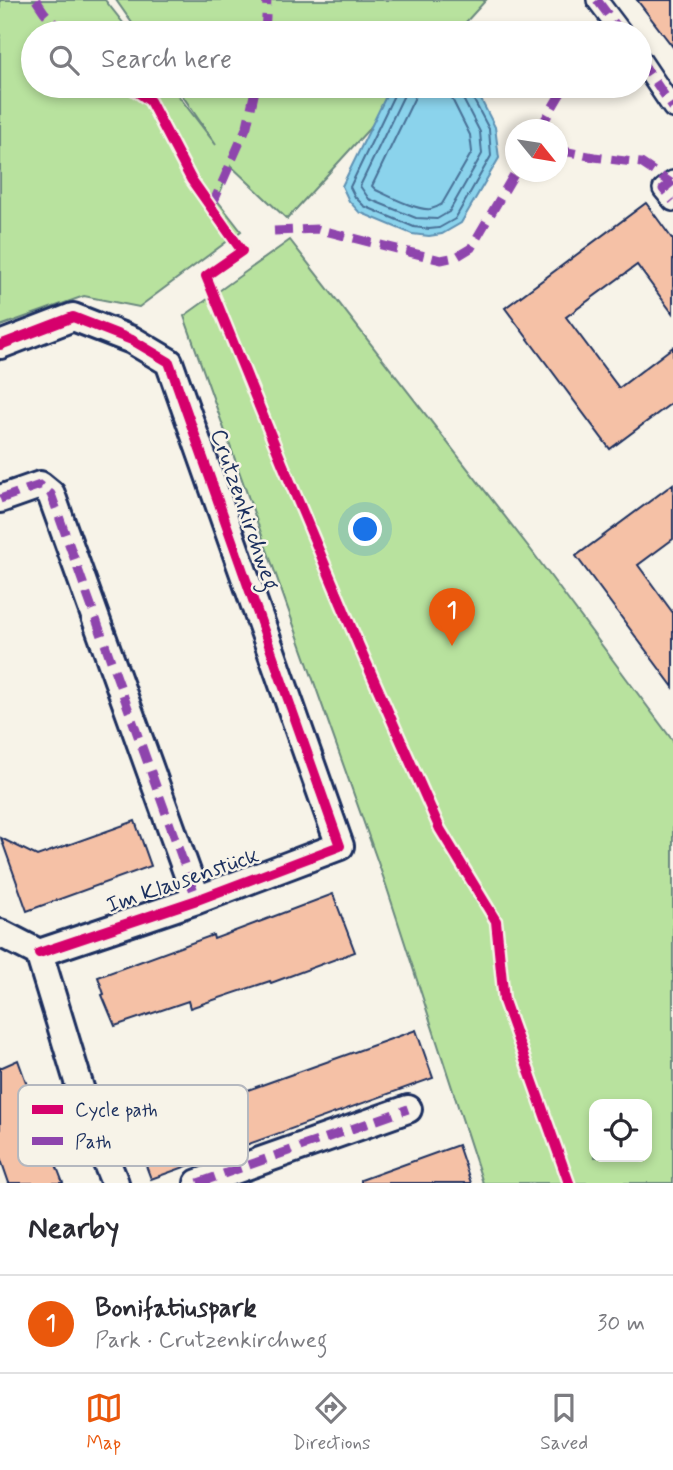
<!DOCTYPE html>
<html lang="en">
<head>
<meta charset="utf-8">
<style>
	:root { --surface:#fff; --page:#f2f2f3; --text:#2b2b33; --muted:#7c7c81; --line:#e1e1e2; --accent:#ea580c }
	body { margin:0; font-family:Mynerve,sans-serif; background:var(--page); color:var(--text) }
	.controls { position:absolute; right:21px; bottom:21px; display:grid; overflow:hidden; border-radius:14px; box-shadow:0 4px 10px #0003 }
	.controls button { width:63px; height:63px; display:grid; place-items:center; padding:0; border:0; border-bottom:2px solid var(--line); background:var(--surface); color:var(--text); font:35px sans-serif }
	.compass { position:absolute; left:505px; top:119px; width:63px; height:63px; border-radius:50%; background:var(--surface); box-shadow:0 4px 10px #0003; rotate:120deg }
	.you { position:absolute; left:366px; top:530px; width:24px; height:24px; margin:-18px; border:5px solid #fff; border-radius:50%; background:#1a73e8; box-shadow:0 0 0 10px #1a73e833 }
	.badge { display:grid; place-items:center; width:46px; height:46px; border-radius:50%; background:var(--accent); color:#fff; font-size:23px; font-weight:700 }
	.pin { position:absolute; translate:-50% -58px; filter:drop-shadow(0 2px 4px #0008) }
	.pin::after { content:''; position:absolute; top:37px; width:24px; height:21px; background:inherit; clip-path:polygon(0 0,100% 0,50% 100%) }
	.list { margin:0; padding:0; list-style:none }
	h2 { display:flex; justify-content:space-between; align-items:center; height:91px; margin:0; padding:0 28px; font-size:30px }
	h2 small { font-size:23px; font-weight:400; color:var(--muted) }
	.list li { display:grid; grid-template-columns:46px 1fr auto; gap:21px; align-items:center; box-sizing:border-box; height:98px; padding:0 28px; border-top:2px solid var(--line) }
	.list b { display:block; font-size:26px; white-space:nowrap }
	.list p { margin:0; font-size:23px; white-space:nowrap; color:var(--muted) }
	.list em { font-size:23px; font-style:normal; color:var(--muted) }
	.icon { flex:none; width:38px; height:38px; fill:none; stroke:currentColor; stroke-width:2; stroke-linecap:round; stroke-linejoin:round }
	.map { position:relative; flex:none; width:673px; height:1183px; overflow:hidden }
	.search { position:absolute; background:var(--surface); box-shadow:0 4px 10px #0003; left:21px; right:21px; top:21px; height:77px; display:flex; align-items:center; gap:18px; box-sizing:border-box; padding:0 24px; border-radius:38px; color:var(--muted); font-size:26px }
	.sheet { height:189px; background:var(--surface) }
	nav { display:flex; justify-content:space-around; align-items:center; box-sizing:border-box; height:98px; border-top:2px solid var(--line); background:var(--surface); font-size:19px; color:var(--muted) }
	nav a { display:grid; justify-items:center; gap:4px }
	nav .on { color:var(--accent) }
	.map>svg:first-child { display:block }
	.green { fill:#b8e29e; stroke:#6a887e; stroke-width:2; fill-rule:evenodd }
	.water { fill:#8bd3ec; stroke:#5e91b3; stroke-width:2 }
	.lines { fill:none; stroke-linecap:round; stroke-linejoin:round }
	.shore { stroke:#487197; stroke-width:2 }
	.building { fill:#f5c1a6; stroke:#1b2f5e; stroke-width:2 }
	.pedestrian-casing { stroke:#1b2f5e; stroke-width:24 }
	.minor-casing { stroke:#1b2f5e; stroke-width:32 }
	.pedestrian { stroke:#f7f3e8; stroke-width:19 }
	.minor { stroke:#f7f3e8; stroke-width:26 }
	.quiet { stroke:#8e44ad; stroke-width:9; stroke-dasharray:18 9; stroke-linecap:butt }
	.cycleway-casing { stroke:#f7f3e8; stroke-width:15 }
	.cycleway { stroke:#d6006c; stroke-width:10 }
	.labels { text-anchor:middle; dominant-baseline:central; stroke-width:5; stroke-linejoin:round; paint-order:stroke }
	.street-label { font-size:23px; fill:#1b2f5e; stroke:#f7f3e8 }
	.key { fill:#f7f3e8; stroke:#b5b8bf; stroke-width:2 }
	.key-label { font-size:19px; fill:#1b2f5e }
</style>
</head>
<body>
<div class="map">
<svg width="673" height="1183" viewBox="0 0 673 1183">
	<rect width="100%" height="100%" fill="#f7f3e8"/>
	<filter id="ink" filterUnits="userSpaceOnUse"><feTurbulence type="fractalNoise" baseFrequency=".0143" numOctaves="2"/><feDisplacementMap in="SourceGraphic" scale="14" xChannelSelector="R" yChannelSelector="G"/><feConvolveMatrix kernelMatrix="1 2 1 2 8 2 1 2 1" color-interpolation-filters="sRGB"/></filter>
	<g filter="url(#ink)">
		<path class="green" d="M0,0h105l26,33h-98v53h138l45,59 -40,-59h232l-121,133 -56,-53 -14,34 24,31 -102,76 -55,-11 -84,30z
			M116,0h370l-30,33h-317z
			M290,240l241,310 142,191v442h-190l-97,-298 -202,-569zM594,1104h53v53h-53z"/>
		<path class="water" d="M391,86h83l21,41 4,31 -38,65 -19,11 -13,2 -17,-2 -53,-22 -10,-11 -7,-15z"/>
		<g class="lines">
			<path class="shore" d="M397,86l-1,5 -46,96 5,10 9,9 50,21 15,2 10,-1 16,-9 36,-63 -2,-27 -20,-38v-5
				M406,86l-2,9 -44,91 9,13 47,19 21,1 12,-7 33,-58 -2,-22 -19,-37 -1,-9
				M416,86l-2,13 -42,87 4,4c13,6 41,21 55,19 4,-1 8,-3 11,-5l30,-52 -2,-17 -18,-36 -3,-13"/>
		</g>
		<path class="building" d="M637,0h36v47z
			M646,203l27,37v74l-36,-49 -71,52 53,71 54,-41v55l-63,47 -105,-141z
			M673,484v55l-35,26 35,48v74l-97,-131z
			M135,821l16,45 -124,45 -26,-73 36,18z
			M333,894l22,58 -84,31 -1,-2 -80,27 -2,-7 -73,25 -13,-31 2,-1 -6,-17 115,-42 1,4z
			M416,1030l17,48 -282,101 -18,-48z
			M18,1060l35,97 10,26h-54l-9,-26v-89z
			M458,1145l13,38h-110v-3z"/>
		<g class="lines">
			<defs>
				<path id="pedestrian" d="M597,0l25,33
					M640,59l33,49
					M673,181l-10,8 10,12"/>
				<path id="minor" d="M0,345l73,-28 59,23 37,22 171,484 -143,54 -158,53
					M0,499l40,-14 11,9 146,406
					M0,933l39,20 52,171 24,59
					M198,1183l210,-74"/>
			</defs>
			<use href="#pedestrian" class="pedestrian-casing"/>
			<use href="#minor" class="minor-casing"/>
			<use href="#pedestrian" class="pedestrian"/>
			<use href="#minor" class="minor"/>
			<path class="quiet" d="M36,0l8,12 19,21
				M597,0l25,33
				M265,33l2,-33
				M591,33l25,-8
				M640,59l33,49
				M539,130l26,-44
				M558,150l36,7 47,6 30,20
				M673,181l-10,8 10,12
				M211,208l36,-82 9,-40
				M274,231l43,-2 124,31 15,-3 15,-9 45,-77
				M0,499l40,-14 11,9 146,406
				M198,1183l210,-74"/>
			<defs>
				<path id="cycleway" d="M129,86l21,15 41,78 51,72 -36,25 77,189 76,181 81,183 56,92 8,80 65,182
					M0,345l73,-28 59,23 37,22 171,484 -143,54 -158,53"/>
			</defs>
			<use href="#cycleway" class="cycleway-casing"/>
			<use href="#cycleway" class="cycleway"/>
		</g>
	</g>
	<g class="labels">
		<g class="street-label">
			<text transform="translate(244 510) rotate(71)">Crutzenkirchweg</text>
			<text transform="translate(183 881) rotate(-19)">Im Klausenstück</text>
		</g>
	</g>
	<rect x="18" y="1085" width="230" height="81" rx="10" class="key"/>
	<rect x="32" y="1105" width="31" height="9" fill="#d6006c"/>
	<rect x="32" y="1137" width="31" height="8" fill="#8e44ad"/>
	<g class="key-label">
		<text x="75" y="1116">Cycle path</text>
		<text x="75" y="1148">Path</text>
	</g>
</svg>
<div class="controls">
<button><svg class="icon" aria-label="locate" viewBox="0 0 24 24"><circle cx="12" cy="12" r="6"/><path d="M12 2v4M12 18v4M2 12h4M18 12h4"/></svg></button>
</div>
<svg class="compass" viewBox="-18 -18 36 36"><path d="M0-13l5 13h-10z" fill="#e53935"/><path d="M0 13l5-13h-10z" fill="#7c7c81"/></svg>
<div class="you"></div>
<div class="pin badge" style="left:452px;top:646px">1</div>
<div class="search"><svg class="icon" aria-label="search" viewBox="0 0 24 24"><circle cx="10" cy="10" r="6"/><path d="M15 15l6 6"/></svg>Search here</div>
</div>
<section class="sheet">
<h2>Nearby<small></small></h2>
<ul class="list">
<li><span class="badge">1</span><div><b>Bonifatiuspark</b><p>Park · Crutzenkirchweg</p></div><em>30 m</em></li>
</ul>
</section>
<nav>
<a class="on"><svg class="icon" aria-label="map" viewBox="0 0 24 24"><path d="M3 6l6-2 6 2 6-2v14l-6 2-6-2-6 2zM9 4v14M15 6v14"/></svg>Map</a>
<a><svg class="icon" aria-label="directions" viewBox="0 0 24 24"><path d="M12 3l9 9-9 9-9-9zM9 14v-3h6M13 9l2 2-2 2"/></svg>Directions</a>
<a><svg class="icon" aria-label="saved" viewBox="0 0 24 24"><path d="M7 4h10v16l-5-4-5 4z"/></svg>Saved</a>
</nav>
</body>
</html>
